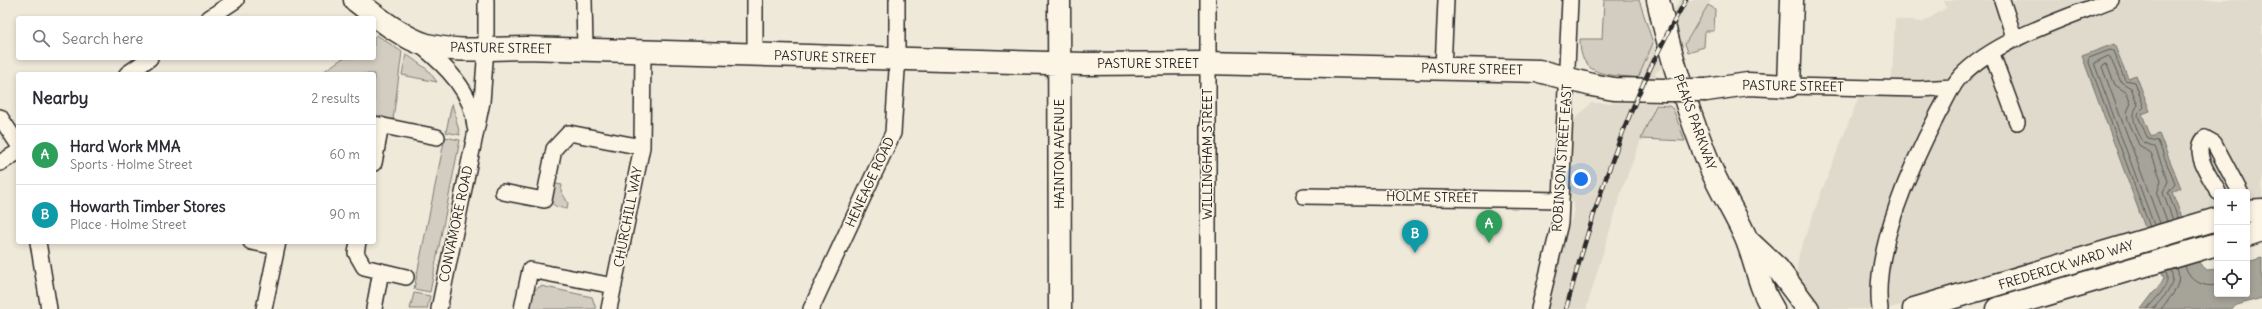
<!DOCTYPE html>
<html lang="en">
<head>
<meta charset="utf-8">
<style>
	:root { --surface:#fff; --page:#f2f2f3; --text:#2b2b33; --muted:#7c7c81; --line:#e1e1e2; --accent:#2b2b2b }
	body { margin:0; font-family:Delius,sans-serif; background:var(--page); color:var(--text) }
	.controls { position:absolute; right:12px; bottom:12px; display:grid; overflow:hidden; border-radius:4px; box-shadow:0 2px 6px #0003 }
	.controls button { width:36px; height:36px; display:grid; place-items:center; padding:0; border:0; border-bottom:1px solid var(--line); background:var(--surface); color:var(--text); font:20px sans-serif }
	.you { position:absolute; left:1581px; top:179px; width:14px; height:14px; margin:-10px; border:3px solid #fff; border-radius:50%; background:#1a73e8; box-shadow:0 0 0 6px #1a73e833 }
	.badge { display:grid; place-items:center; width:26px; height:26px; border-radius:50%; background:var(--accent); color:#fff; font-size:13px; font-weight:700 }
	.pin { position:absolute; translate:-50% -33px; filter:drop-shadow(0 1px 2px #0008) }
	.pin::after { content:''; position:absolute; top:21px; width:14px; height:12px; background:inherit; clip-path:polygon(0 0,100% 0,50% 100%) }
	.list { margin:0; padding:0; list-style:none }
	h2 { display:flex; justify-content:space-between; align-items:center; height:52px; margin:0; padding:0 16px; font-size:17px }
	h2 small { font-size:13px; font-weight:400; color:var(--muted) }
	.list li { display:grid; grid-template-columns:26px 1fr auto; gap:12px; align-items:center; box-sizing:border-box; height:60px; padding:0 16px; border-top:1px solid var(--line) }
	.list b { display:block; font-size:15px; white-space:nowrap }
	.list p { margin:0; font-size:13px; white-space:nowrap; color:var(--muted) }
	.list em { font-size:13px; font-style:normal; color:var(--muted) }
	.icon { flex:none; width:22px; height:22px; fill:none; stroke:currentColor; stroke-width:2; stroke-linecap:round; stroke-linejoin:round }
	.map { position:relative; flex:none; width:2262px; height:309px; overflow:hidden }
	.search { position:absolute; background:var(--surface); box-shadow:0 2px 6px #0003; left:16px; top:16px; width:360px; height:44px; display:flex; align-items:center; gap:10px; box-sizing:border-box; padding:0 14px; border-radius:4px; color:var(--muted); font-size:15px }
	.panel { position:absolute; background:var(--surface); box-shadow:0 2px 6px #0003; left:16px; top:72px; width:360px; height:172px; border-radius:4px }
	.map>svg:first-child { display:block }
	.built { fill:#e0dacc }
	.green { fill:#d2cdc0; stroke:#7e7c76 }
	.water { fill:#a6a399; stroke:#75736d }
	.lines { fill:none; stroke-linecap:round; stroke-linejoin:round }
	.shore { stroke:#5c5b57; stroke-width:1 }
	.street-casing { stroke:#2b2b2b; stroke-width:18 }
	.secondary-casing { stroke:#2b2b2b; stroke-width:25 }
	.primary-casing { stroke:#2b2b2b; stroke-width:25 }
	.highway-casing { stroke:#2b2b2b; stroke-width:25 }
	.street { stroke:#fcf5e5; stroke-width:15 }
	.secondary { stroke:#fcf5e5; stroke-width:22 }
	.primary { stroke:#fcf5e5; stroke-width:22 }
	.highway { stroke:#fcf5e5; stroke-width:22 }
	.rail-casing { stroke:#2b2b2b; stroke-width:4.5 }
	.rail { stroke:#fcf5e5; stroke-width:3; stroke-dasharray:9; stroke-linecap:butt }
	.secondary-bridge-casing { stroke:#2b2b2b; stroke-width:25; stroke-linecap:butt }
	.secondary-bridge { stroke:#fcf5e5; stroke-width:22 }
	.labels { text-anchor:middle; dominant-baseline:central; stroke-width:3; stroke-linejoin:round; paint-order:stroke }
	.street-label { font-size:13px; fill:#2b2b2b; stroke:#fcf5e5 }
</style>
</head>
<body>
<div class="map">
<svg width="2262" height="309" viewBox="0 0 2262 309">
	<rect width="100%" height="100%" fill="#efe9da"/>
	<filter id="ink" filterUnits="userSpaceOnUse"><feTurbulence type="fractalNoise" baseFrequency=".025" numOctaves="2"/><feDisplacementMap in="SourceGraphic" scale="8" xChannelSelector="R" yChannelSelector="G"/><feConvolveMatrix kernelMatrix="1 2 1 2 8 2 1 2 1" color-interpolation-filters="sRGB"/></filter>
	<g filter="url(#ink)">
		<path class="built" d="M1680,0h31l-28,47 -11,-34z
			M1944,0h318v206l-15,3v-17h-30v22l-330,95h-75l-17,-28 4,-27 22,-61 38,-97 32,-1 4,-76 28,3 23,-14z
			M1653,43l9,24 -7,6 4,8 -21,-3z
			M1591,103h64l-32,84 -37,122h-40l11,-54 18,-45 -6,-18 3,-70z"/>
		<path class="green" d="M1604,0h35l14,43 -15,35c-30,-4 -59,0 -58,-39h22z
			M1708,5l7,4 -1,22h-9l-1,16 -16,5 -3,-8z
			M377,35l25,17 -9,68 -19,-5v-41h-54l23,-16h31v-21z
			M406,54l22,16 9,12 -35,-7z
			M452,103l8,32 -14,-3z
			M1656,105l13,1 4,3 12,32 -44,-2z
			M445,137l15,3 -30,152 -16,-3z
			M551,183l11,2 -1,6 7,12 -1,6c-19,-3 -19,-8 -16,-26z
			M541,286l51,11 4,12h-68l3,-17z
			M414,293l16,3 -3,13h-17z"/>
		<path class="water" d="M2114,44l14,34 8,-3 14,36 -8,3 9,23 8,-3 22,54 -9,4 28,72 7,6 10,-1v25h30v-32l15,-4v40l-25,7 -6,4h-90l23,-30 -82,-223z"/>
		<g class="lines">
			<path class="shore" d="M2160,223l-58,-156 2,-3 3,1 8,20 12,8 4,10 -4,9 1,8 11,25 12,8 10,27 -4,14 10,27
				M2154,225l-60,-162 14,-7 2,1 11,25 10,6 7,17c-9,11 -1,25 5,37l12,5 13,34 -5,12 10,27
				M2150,227l-62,-167 1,-2 21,-8 3,1 12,29 10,2 9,25 -5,5 -1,4 10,23 10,2 17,43 -7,9 10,25
				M2185,266c5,14 17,22 32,19
				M2147,309c8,-11 25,-23 19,-37
				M2153,309c10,-12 24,-23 18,-39
				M2161,309c10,-13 22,-23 16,-41"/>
			<defs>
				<path id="street" d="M584,0l1,49
					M755,0v54
					M1208,0v309
					M2002,0l13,40
					M209,18l27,-18
					M420,45c26,21 53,47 55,82
					M1992,54l25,68
					M1443,69l3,-69
					M127,74l23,-16
					M1789,86l131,3 33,-2
					M0,117l18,27
					M374,124l63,13
					M0,163l18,-11
					M374,163l7,-38
					M503,192l41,8 10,-51 15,-16 73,14
					M2218,192c-8,-16 -27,-39 -13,-54l9,5 26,49
					M1304,196l257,4
					M38,242l11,67
					M251,242l26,5
					M358,242l-2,11 8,14 42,10
					M264,309l14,-67
					M374,309l7,-38
					M439,309l43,-207 4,-54v-48
					M522,309l8,-39 84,16
					M609,309l33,-162 1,-95
					M811,309l82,-176 4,-63v-70
					M1539,309l21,-86 10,-223
					M1880,309c-8,-58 32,-146 59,-197 7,-12 12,-26 22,-36 34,-36 105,-58 150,-76"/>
				<path id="secondary" d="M355,0c19,15 49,39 72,45 31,8 66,3 98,3l560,16 122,-1 332,8 53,14 22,4 51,1
					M1059,0l1,309
					M1706,90l42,-6 41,2 3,-86"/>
				<path id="primary" d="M2247,211l15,-1
					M2247,235l15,-5
					M1914,309l303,-90
					M1997,309l220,-65"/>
				<path id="highway" d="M1658,0c13,58 31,116 54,171 10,23 24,44 34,67 10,24 13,50 27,71
					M1747,240l31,29 30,40"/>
			</defs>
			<use href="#street" class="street-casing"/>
			<use href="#secondary" class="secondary-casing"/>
			<use href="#primary" class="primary-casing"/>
			<use href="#highway" class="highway-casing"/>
			<use href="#street" class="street"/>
			<use href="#secondary" class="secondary"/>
			<use href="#primary" class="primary"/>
			<use href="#highway" class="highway"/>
			<defs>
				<path id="rail" d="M1566,309c29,-107 64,-213 120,-309"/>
			</defs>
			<use href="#rail" class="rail-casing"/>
			<use href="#rail" class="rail"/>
			<defs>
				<path id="secondary-bridge" d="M1665,90h41"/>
			</defs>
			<use href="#secondary-bridge" class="secondary-bridge-casing"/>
			<use href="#secondary-bridge" class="secondary-bridge"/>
		</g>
	</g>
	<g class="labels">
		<g class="street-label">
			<text transform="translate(501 48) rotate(1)">PASTURE STREET</text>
			<text transform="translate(825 57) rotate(2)">PASTURE STREET</text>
			<text x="1148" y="63">PASTURE STREET</text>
			<text transform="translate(1472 69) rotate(1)">PASTURE STREET</text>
			<text transform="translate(1793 86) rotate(1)">PASTURE STREET</text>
			<text transform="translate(1695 122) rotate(70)">PEAKS PARKWAY</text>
			<text transform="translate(1059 154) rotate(-90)">HAINTON AVENUE</text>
			<text transform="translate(1207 154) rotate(-90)">WILLINGHAM STREET</text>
			<text transform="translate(1562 158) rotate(-86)">ROBINSON STREET EAST</text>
			<text transform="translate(870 182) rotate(-65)">HENEAGE ROAD</text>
			<text transform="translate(1432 197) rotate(1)">HOLME STREET</text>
			<text transform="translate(628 217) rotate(-79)">CHURCHILL WAY</text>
			<text transform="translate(456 224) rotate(-78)">CONVAMORE ROAD</text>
			<text transform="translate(2066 265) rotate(-17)">FREDERICK WARD WAY</text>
		</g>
	</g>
</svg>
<div class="controls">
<button>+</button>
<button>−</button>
<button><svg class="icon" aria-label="locate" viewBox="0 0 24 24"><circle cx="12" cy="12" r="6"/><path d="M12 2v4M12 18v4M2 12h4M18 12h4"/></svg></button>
</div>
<div class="you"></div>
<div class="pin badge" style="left:1489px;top:243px;background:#2e9e5b">A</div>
<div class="pin badge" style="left:1415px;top:253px;background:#0f9aa8">B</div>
<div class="search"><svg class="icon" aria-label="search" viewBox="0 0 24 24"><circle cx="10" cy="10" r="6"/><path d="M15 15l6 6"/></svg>Search here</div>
<section class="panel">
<h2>Nearby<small>2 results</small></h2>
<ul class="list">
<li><span class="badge" style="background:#2e9e5b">A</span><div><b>Hard Work MMA</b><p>Sports · Holme Street</p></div><em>60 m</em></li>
<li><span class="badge" style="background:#0f9aa8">B</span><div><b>Howarth Timber Stores</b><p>Place · Holme Street</p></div><em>90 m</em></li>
</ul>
</section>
</div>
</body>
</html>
